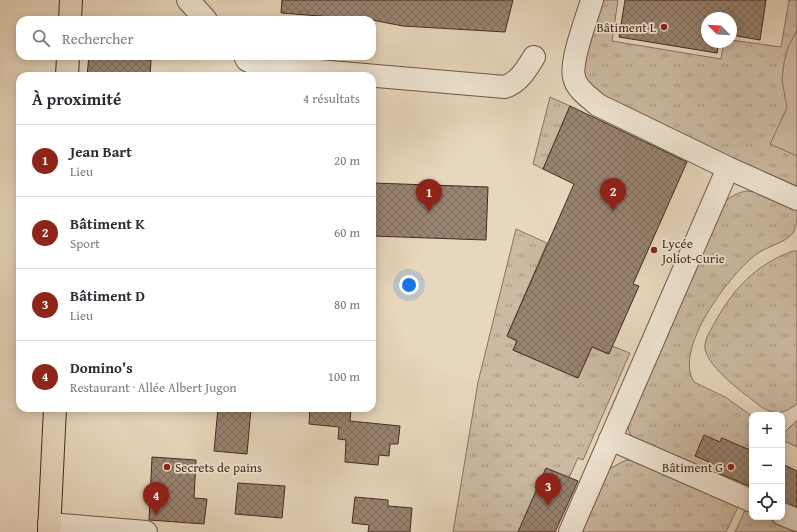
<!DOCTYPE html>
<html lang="fr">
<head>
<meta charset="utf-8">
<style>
	:root { --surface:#fff; --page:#f7f7f7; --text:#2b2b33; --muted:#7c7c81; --line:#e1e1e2; --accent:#8f2418 }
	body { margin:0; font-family:"Gentium Book Plus",serif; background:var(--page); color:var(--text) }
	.controls { position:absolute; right:12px; bottom:12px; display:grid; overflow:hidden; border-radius:8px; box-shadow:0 2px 10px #0003 }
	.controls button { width:36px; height:36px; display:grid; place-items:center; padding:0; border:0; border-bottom:1px solid var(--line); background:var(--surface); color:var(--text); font:20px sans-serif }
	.compass { position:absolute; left:701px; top:12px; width:36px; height:36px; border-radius:50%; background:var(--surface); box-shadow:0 2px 10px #0003; rotate:294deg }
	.you { position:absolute; left:409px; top:285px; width:14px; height:14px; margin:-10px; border:3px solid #fff; border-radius:50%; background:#1a73e8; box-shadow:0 0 0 6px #1a73e833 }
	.badge { display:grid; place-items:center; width:26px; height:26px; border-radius:50%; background:var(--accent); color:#fff; font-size:13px; font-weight:700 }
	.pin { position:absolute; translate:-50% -33px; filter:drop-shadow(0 1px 2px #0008) }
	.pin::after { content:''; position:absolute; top:21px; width:14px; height:12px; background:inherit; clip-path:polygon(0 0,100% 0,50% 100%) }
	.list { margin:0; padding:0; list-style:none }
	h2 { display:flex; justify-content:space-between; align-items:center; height:52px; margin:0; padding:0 16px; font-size:17px }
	h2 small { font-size:13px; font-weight:400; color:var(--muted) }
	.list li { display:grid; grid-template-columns:26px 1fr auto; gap:12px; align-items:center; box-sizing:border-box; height:72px; padding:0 16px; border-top:1px solid var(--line) }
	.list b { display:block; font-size:15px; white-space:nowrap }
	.list p { margin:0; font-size:13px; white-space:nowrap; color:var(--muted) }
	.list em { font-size:13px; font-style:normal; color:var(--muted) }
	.icon { flex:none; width:22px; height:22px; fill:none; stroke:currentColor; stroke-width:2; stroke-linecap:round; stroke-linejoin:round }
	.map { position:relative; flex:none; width:797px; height:532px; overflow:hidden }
	.search { position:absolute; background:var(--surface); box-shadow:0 2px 10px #0003; left:16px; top:16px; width:360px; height:44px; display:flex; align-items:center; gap:10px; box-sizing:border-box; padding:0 14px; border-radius:12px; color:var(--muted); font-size:15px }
	.panel { position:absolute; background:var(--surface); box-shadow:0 2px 10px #0003; left:16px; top:72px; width:360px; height:340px; border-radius:12px }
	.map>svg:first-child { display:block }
	.grass { fill:url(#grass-tufts); stroke:#887260 }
	.pitch { fill:#cbbaa1; stroke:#887260 }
	.building { fill:url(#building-cross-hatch); stroke:#442b1f }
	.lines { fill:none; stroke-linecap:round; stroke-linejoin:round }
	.minor-casing { stroke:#6d5646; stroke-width:24 }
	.major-casing { stroke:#442b1f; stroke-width:24 }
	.minor { stroke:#efe5d3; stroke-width:22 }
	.major { stroke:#e7d7bc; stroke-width:22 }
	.poi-dot { fill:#8f2418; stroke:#efe5d3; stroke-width:1.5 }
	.labels { text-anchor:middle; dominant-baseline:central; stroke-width:3.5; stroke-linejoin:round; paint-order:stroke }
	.poi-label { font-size:13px; fill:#442b1f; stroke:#efe5d3; text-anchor:end }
</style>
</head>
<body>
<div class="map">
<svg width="797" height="532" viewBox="0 0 797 532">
	<defs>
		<pattern id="grass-tufts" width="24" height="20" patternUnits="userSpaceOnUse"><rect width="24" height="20" fill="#cbbaa1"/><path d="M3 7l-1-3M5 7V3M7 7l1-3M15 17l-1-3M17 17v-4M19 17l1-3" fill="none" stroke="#a69783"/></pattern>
		<pattern id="building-cross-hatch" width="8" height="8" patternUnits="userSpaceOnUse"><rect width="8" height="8" fill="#998471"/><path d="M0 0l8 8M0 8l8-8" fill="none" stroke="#7e6c5c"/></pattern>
	</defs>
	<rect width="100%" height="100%" fill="#e7d7bc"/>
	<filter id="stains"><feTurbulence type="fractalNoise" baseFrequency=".005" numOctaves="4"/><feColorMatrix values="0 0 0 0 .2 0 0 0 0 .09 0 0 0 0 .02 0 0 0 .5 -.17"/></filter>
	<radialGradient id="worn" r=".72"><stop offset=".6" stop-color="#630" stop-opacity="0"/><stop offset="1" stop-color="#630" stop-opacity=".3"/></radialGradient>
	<path class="grass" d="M598,0h20l-6,41 109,18 3,-17h7v-2l50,7 8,-47h8v195l-196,-96 -14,-16 -6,-14z
		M550,97l20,9 -27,63 -10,-5z
		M746,191l10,1 41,17c0,9 0,17 -4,24 -9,11 -27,13 -39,23 -25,20 -81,93 -60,126l31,15 27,19v35l-31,-13 -1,4 -25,14 17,7 -4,9 -75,-34 -4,-6 -1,-8 90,-214c8,-11 15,-16 28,-19z
		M516,229l31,14 -40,93 10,5 -4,9 65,28 14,-31 16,7 4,-8 18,7 -47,107 -5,-2 -9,20 -51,54h-65l25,-150z
		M793,251h4v153c-14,10 -22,12 -37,2 -15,-12 -51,-37 -55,-57 -1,-9 5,-18 9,-25 18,-34 42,-60 79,-73z
		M797,420v27l-15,-7v-5z
		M626,460h7l106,45 -13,27h-148l31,-63z
		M746,508l6,3v6h14l31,15h-62z"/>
	<path class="pitch" d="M797,30v126l-27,-12 17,-36 -5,-28 2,-17 4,-16z"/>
	<path class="building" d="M282,0h231l-8,32 -102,-6 -31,-6 -91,-7z
		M625,0h141l-6,40 -29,-5v-17h-24v24h12l-2,11 -98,-16z
		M89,56l62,4 -1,16h-63z
		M570,106l117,56 -54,122 6,2 -30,68 -17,-7 -14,31 -65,-28 4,-9 -10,-5 67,-152 -31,-15z
		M372,183l116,4 -2,53 -114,-4z
		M218,408h33l-4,46 -33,-3z
		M310,408h41l-1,13 50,5 -2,18h-8l-1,12 -10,-1 -1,10 -33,-3 1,-22 -8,-1 1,-12 -30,-3z
		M704,435l16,7 2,-4 30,13v36l-43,-18 3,-6 -17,-7z
		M152,457l44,3 -2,38 13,1 -3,25 -55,-4z
		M782,464l15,7v36l-15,-5z
		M546,468l32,13 -23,51h-37z
		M238,483l47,3 -3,32 -47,-4z
		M355,497l33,3v6l24,2 -2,24h-42l1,-7 -17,-2z"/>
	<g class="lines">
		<defs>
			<path id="minor" d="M188,0l18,20
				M592,0c-5,18 -22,60 -18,77 2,12 15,20 24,28l130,63 69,31
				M245,56l2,4 13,6 245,21c14,-5 21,-17 29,-30
				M610,439l142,62
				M782,514l15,6
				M49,524l97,8
				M570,532l158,-364"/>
			<path id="major" d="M70,20l1,-20
				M67,76l1,-20
				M49,532l6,-124"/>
		</defs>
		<use href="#minor" class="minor-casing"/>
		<use href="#major" class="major-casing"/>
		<use href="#minor" class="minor"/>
		<use href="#major" class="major"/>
	</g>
	<g class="poi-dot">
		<circle cx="664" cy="27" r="4"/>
		<circle cx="654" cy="250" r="4"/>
		<circle cx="167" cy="467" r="4"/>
		<circle cx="731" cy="467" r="4"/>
	</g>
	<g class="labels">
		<g class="poi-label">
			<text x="656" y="27">Bâtiment L</text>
			<text x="662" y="243" text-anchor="start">Lycée<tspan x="662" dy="15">Joliot-Curie</tspan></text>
			<text x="175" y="467" text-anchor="start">Secrets de pains</text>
			<text x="723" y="467">Bâtiment G</text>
		</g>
	</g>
	<rect width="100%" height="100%" filter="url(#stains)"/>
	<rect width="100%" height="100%" fill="url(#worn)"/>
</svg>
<div class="controls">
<button>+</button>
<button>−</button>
<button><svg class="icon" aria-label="locate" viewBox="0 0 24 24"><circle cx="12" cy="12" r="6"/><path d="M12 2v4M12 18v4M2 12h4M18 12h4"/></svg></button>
</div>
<svg class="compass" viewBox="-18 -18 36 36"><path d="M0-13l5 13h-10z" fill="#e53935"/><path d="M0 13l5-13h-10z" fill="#7c7c81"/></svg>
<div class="you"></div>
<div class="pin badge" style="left:429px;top:212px">1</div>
<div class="pin badge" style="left:613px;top:211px">2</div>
<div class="pin badge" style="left:548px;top:506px">3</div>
<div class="pin badge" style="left:156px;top:515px">4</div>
<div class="search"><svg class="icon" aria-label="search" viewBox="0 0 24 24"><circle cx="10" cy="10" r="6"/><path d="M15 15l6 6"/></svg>Rechercher</div>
<section class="panel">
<h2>À proximité<small>4 résultats</small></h2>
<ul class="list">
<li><span class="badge">1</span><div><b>Jean Bart</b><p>Lieu</p></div><em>20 m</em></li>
<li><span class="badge">2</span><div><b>Bâtiment K</b><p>Sport</p></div><em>60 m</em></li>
<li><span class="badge">3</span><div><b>Bâtiment D</b><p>Lieu</p></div><em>80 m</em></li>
<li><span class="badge">4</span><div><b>Domino's</b><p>Restaurant · Allée Albert Jugon</p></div><em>100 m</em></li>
</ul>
</section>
</div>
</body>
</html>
